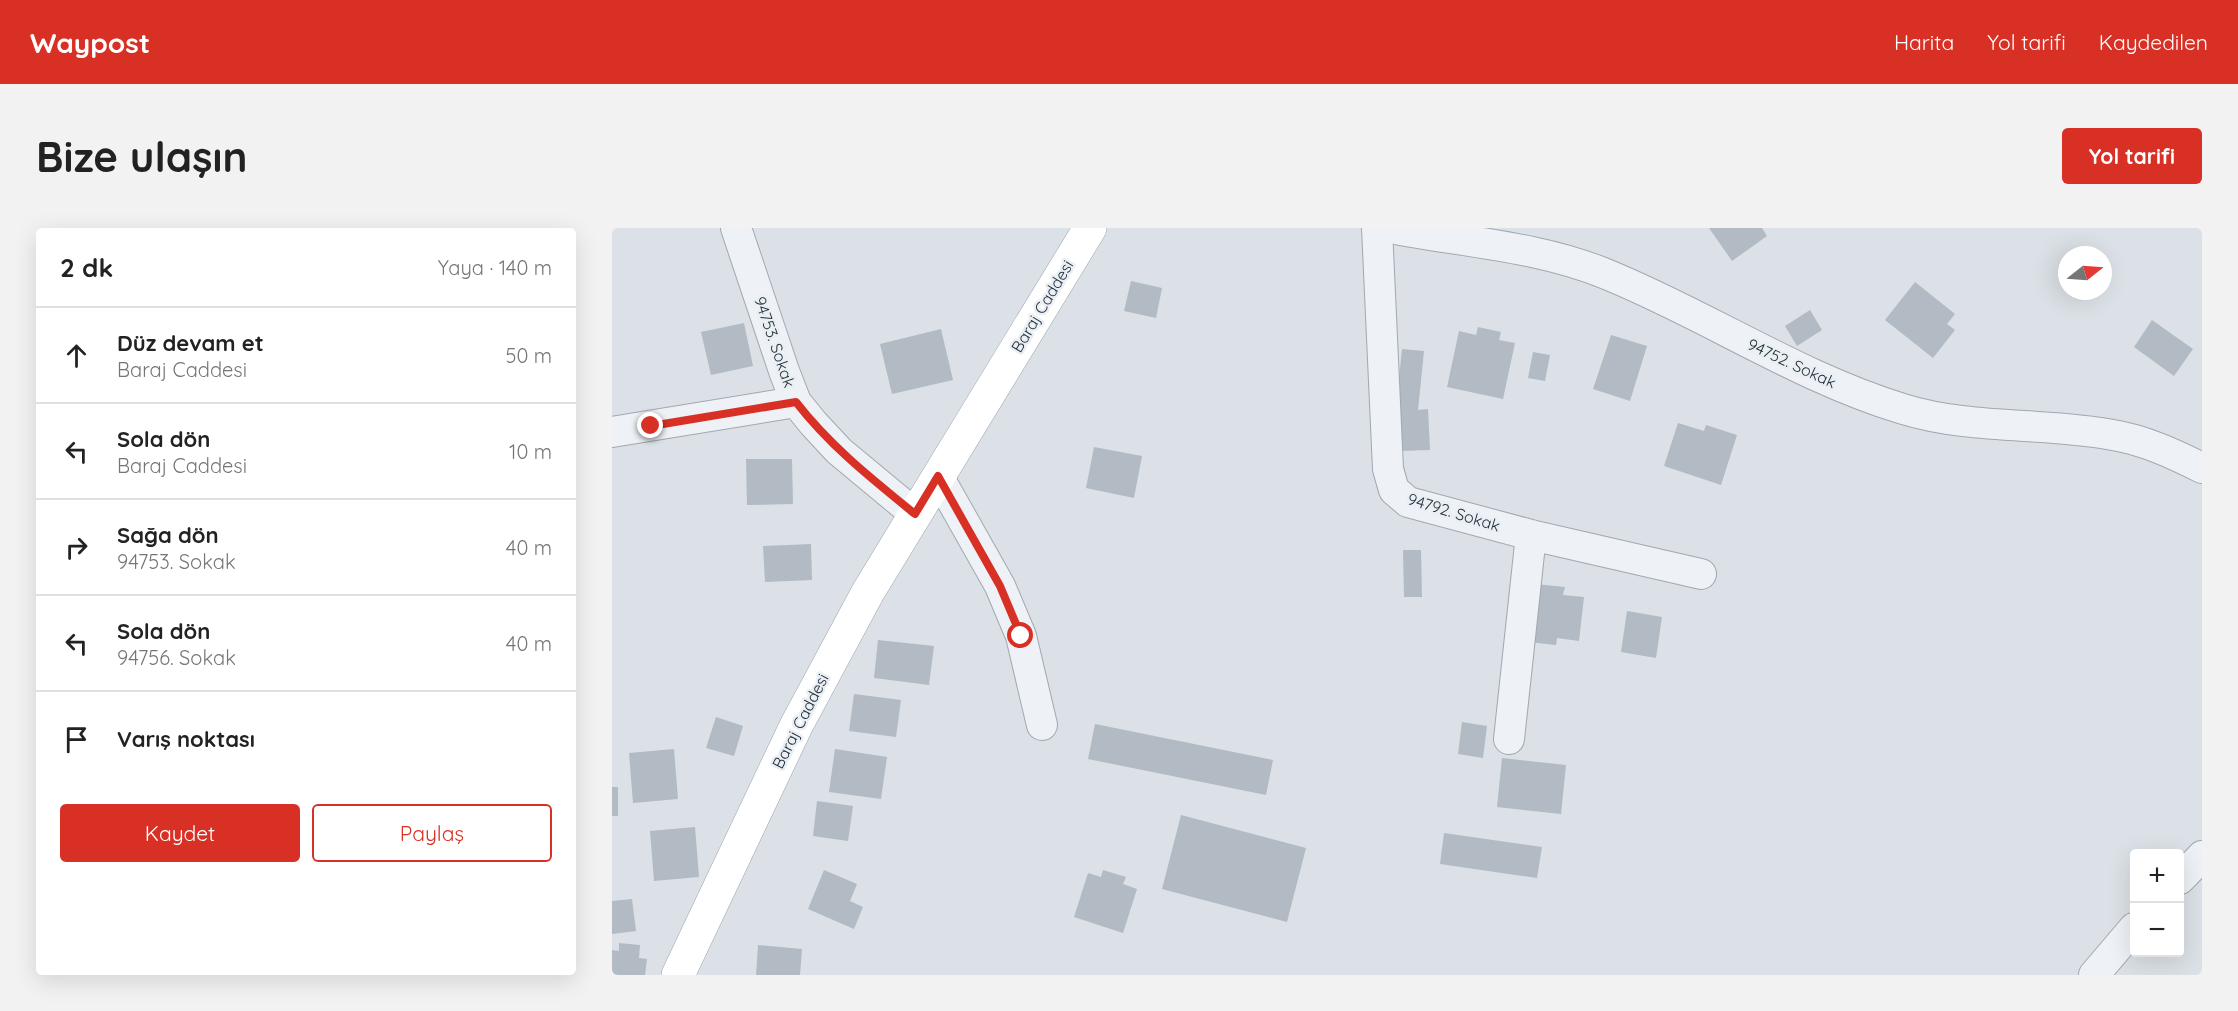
<!DOCTYPE html>
<html lang="tr">
<head>
<meta charset="utf-8">
<style>
	:root { --surface:#fff; --page:#f2f2f2; --text:#222; --muted:#767676; --line:#e0e0e0; --accent:#d93025 }
	body { margin:0; font-family:Quicksand,sans-serif; background:var(--page); color:var(--text) }
	.controls { position:absolute; right:18px; bottom:18px; display:grid; overflow:hidden; border-radius:6px; box-shadow:0 6px 24px #0002 }
	.controls button { width:54px; height:54px; display:grid; place-items:center; padding:0; border:0; border-bottom:2px solid var(--line); background:var(--surface); color:var(--text); font:30px sans-serif }
	.compass { position:absolute; left:1446px; top:18px; width:54px; height:54px; border-radius:50%; background:var(--surface); box-shadow:0 6px 24px #0002; rotate:73deg }
	.stop { position:absolute; width:18px; height:18px; margin:-14px; border:4px solid #d93025; border-radius:50%; background:#fff }
	.stop.end { background:#d93025; border-color:#fff; box-shadow:0 2px 6px #0008 }
	.list { margin:0; padding:0; list-style:none }
	h2 { display:flex; justify-content:space-between; align-items:center; height:78px; margin:0; padding:0 24px; font-size:26px }
	h2 small { font-size:20px; font-weight:400; color:var(--muted) }
	.list li { display:grid; grid-template-columns:39px 1fr auto; gap:18px; align-items:center; box-sizing:border-box; height:96px; padding:0 24px; border-top:2px solid var(--line) }
	.list b { display:block; font-size:22px; white-space:nowrap }
	.list p { margin:0; font-size:20px; white-space:nowrap; color:var(--muted) }
	.list em { font-size:20px; font-style:normal; color:var(--muted) }
	.actions { display:flex; gap:12px; padding:18px 24px }
	.actions a { flex:1; padding:14px 0; border:2px solid var(--accent); border-radius:6px; text-align:center; font-size:21px; color:var(--accent) }
	.actions .main { background:var(--accent); color:#fff }
	.icon { flex:none; width:33px; height:33px; fill:none; stroke:currentColor; stroke-width:2; stroke-linecap:round; stroke-linejoin:round }
	.map { position:relative; flex:none; width:1590px; height:747px; overflow:hidden; border-radius:6px }
	header { display:flex; align-items:center; gap:36px; box-sizing:border-box; height:84px; padding:0 30px; background:var(--accent); color:#fff }
	header strong { font-size:28px }
	nav { display:flex; gap:33px; margin-inline-start:auto; font-size:21px }
	.intro { display:flex; align-items:center; justify-content:space-between; box-sizing:border-box; height:144px; padding:0 36px }
	h1 { margin:0; font-size:42px }
	.button { padding:15px 27px; border-radius:6px; background:var(--accent); color:#fff; font-size:21px; font-weight:700 }
	main { display:flex; gap:36px; padding:0 36px }
	aside { flex:1; background:var(--surface); border-radius:6px; box-shadow:0 6px 24px #0002 }
	.map>svg:first-child { display:block }
	.building { fill:#b2bac3 }
	.lines { fill:none; stroke-linecap:round; stroke-linejoin:round }
	.minor-casing { stroke:#a1a8b0; stroke-width:32 }
	.major-casing { stroke:#9aa6b2; stroke-width:34 }
	.minor { stroke:#eef1f5; stroke-width:30 }
	.major { stroke:#fff; stroke-width:33 }
	.route { stroke:#d93025; stroke-width:8 }
	.labels { text-anchor:middle; dominant-baseline:central; stroke-width:5; stroke-linejoin:round; paint-order:stroke }
	.street-label { font-size:16px; fill:#25303d; stroke:#eaeff4 }
</style>
</head>
<body>
<header>
<strong>Waypost</strong>
<nav><a>Harita</a><a>Yol tarifi</a><a>Kaydedilen</a></nav>
</header>
<div class="intro"><h1>Bize ulaşın</h1><a class="button">Yol tarifi</a></div>
<main>
<aside>
<h2>2 dk<small>Yaya · 140 m</small></h2>
<ul class="list">
<li><svg class="icon" aria-label="ahead" viewBox="0 0 24 24"><path d="M12 20V5M6 11l6-6 6 6"/></svg><div><b>Düz devam et</b><p>Baraj Caddesi</p></div><em>50 m</em></li>
<li><svg class="icon" aria-label="left" viewBox="0 0 24 24"><path d="M17 20v-9H6M10 6l-5 5 5 5"/></svg><div><b>Sola dön</b><p>Baraj Caddesi</p></div><em>10 m</em></li>
<li><svg class="icon" aria-label="right" viewBox="0 0 24 24"><path d="M7 20v-9h11M14 6l5 5-5 5"/></svg><div><b>Sağa dön</b><p>94753. Sokak</p></div><em>40 m</em></li>
<li><svg class="icon" aria-label="left" viewBox="0 0 24 24"><path d="M17 20v-9H6M10 6l-5 5 5 5"/></svg><div><b>Sola dön</b><p>94756. Sokak</p></div><em>40 m</em></li>
<li><svg class="icon" aria-label="arrive" viewBox="0 0 24 24"><path d="M6 21V4h12l-3 4 3 4H6"/></svg><div><b>Varış noktası</b></div></li>
</ul>
<div class="actions"><a class="main">Kaydet</a><a>Paylaş</a></div>
</aside>
<div class="map">
<svg width="1590" height="747" viewBox="0 0 1590 747">
	<rect width="100%" height="100%" fill="#dbe1e6"/>
	<path class="building" d="M1097,0h53l5,8 -35,25z
		M519,53l31,7 -6,30 -32,-7z
		M1303,54l40,32 -8,10 8,6 -22,28 -48,-38z
		M1198,82l12,20 -25,16 -12,-20z
		M1540,92l41,29 -19,27 -40,-29z
		M132,95l9,43 -42,9 -10,-43z
		M866,99l23,5 -2,8 16,3 -12,56 -56,-12 12,-56 17,4z
		M329,101l12,51 -61,14 -12,-50z
		M999,107l36,11 -17,55 -37,-12z
		M790,121l22,2 -6,59 10,-1 2,41 -31,1 -1,-62z
		M921,124l17,3 -5,26 -17,-3z
		M1066,195l26,8 2,-6 31,10 -16,50 -57,-19z
		M482,219l48,9 -8,42 -48,-10z
		M134,231h46l1,45 -46,1z
		M199,316l1,36 -47,2 -2,-36z
		M791,322h18l1,47h-18z
		M923,356l30,3 -2,8 21,2 -5,44 -22,-3 -1,7 -29,-3z
		M1015,383l35,6 -6,41 -35,-6z
		M266,412l56,6 -5,39 -55,-7z
		M242,466l47,6 -5,37 -47,-6z
		M104,489l27,9 -9,30 -28,-8z
		M850,494l25,4 -4,32 -25,-4z
		M483,496l178,36 -7,35 -178,-36z
		M62,521l4,50 -45,4 -4,-50z
		M223,521l52,8 -6,42 -52,-7z
		M890,530l64,7 -5,49 -64,-7z
		M0,559h6v29h-6z
		M205,573l36,5 -5,35 -35,-5z
		M569,587l125,33 -19,74 -125,-33z
		M83,599l4,50 -45,4 -4,-50z
		M832,605l98,14 -5,31 -97,-14z
		M212,642l33,14 -7,17 13,6 -9,22 -46,-20z
		M491,642l23,7 -3,7 14,5 -14,44 -49,-16 14,-44 13,4z
		M20,671l4,32 -24,3v-33z
		M7,715l21,2 -1,13 8,1 -2,16h-33v-25l7,1z
		M146,717l44,4 -2,26h-44z"/>
	<g class="lines">
		<defs>
			<path id="minor" d="M124,0l48,143 12,31 17,21 26,28 76,63
				M765,0l11,241 6,21 14,12 123,33 170,39
				M778,0c72,14 148,18 216,46 101,41 192,103 297,135 68,21 140,13 210,26 31,5 61,19 89,33
				M0,204l184,-30
				M326,248l62,110 21,50 21,89
				M897,511l22,-204
				M1568,651l22,-23
				M1482,747l40,-47"/>
			<path id="major" d="M66,747l118,-249 72,-134 222,-364"/>
		</defs>
		<use href="#minor" class="minor-casing"/>
		<use href="#major" class="major-casing"/>
		<use href="#minor" class="minor"/>
		<use href="#major" class="major"/>
	</g>
	<g class="lines">
		<path class="route" d="M39,198l145,-24c34,44 76,77 119,112l23,-38 62,110 21,50"/>
	</g>
	<g class="labels">
		<g class="street-label">
			<text transform="translate(430 78) rotate(-59)">Baraj Caddesi</text>
			<text transform="translate(163 114) rotate(71)">94753. Sokak</text>
			<text transform="translate(1180 135) rotate(25)">94752. Sokak</text>
			<text transform="translate(842 284) rotate(17)">94792. Sokak</text>
			<text transform="translate(188 493) rotate(-63)">Baraj Caddesi</text>
		</g>
	</g>
</svg>
<div class="controls">
<button>+</button>
<button>−</button>
</div>
<svg class="compass" viewBox="-18 -18 36 36"><path d="M0-13l5 13h-10z" fill="#e53935"/><path d="M0 13l5-13h-10z" fill="#767676"/></svg>
<div class="stop" style="left:409px;top:408px"></div>
<div class="stop end" style="left:39px;top:198px"></div>
</div>
</main>
</body>
</html>
